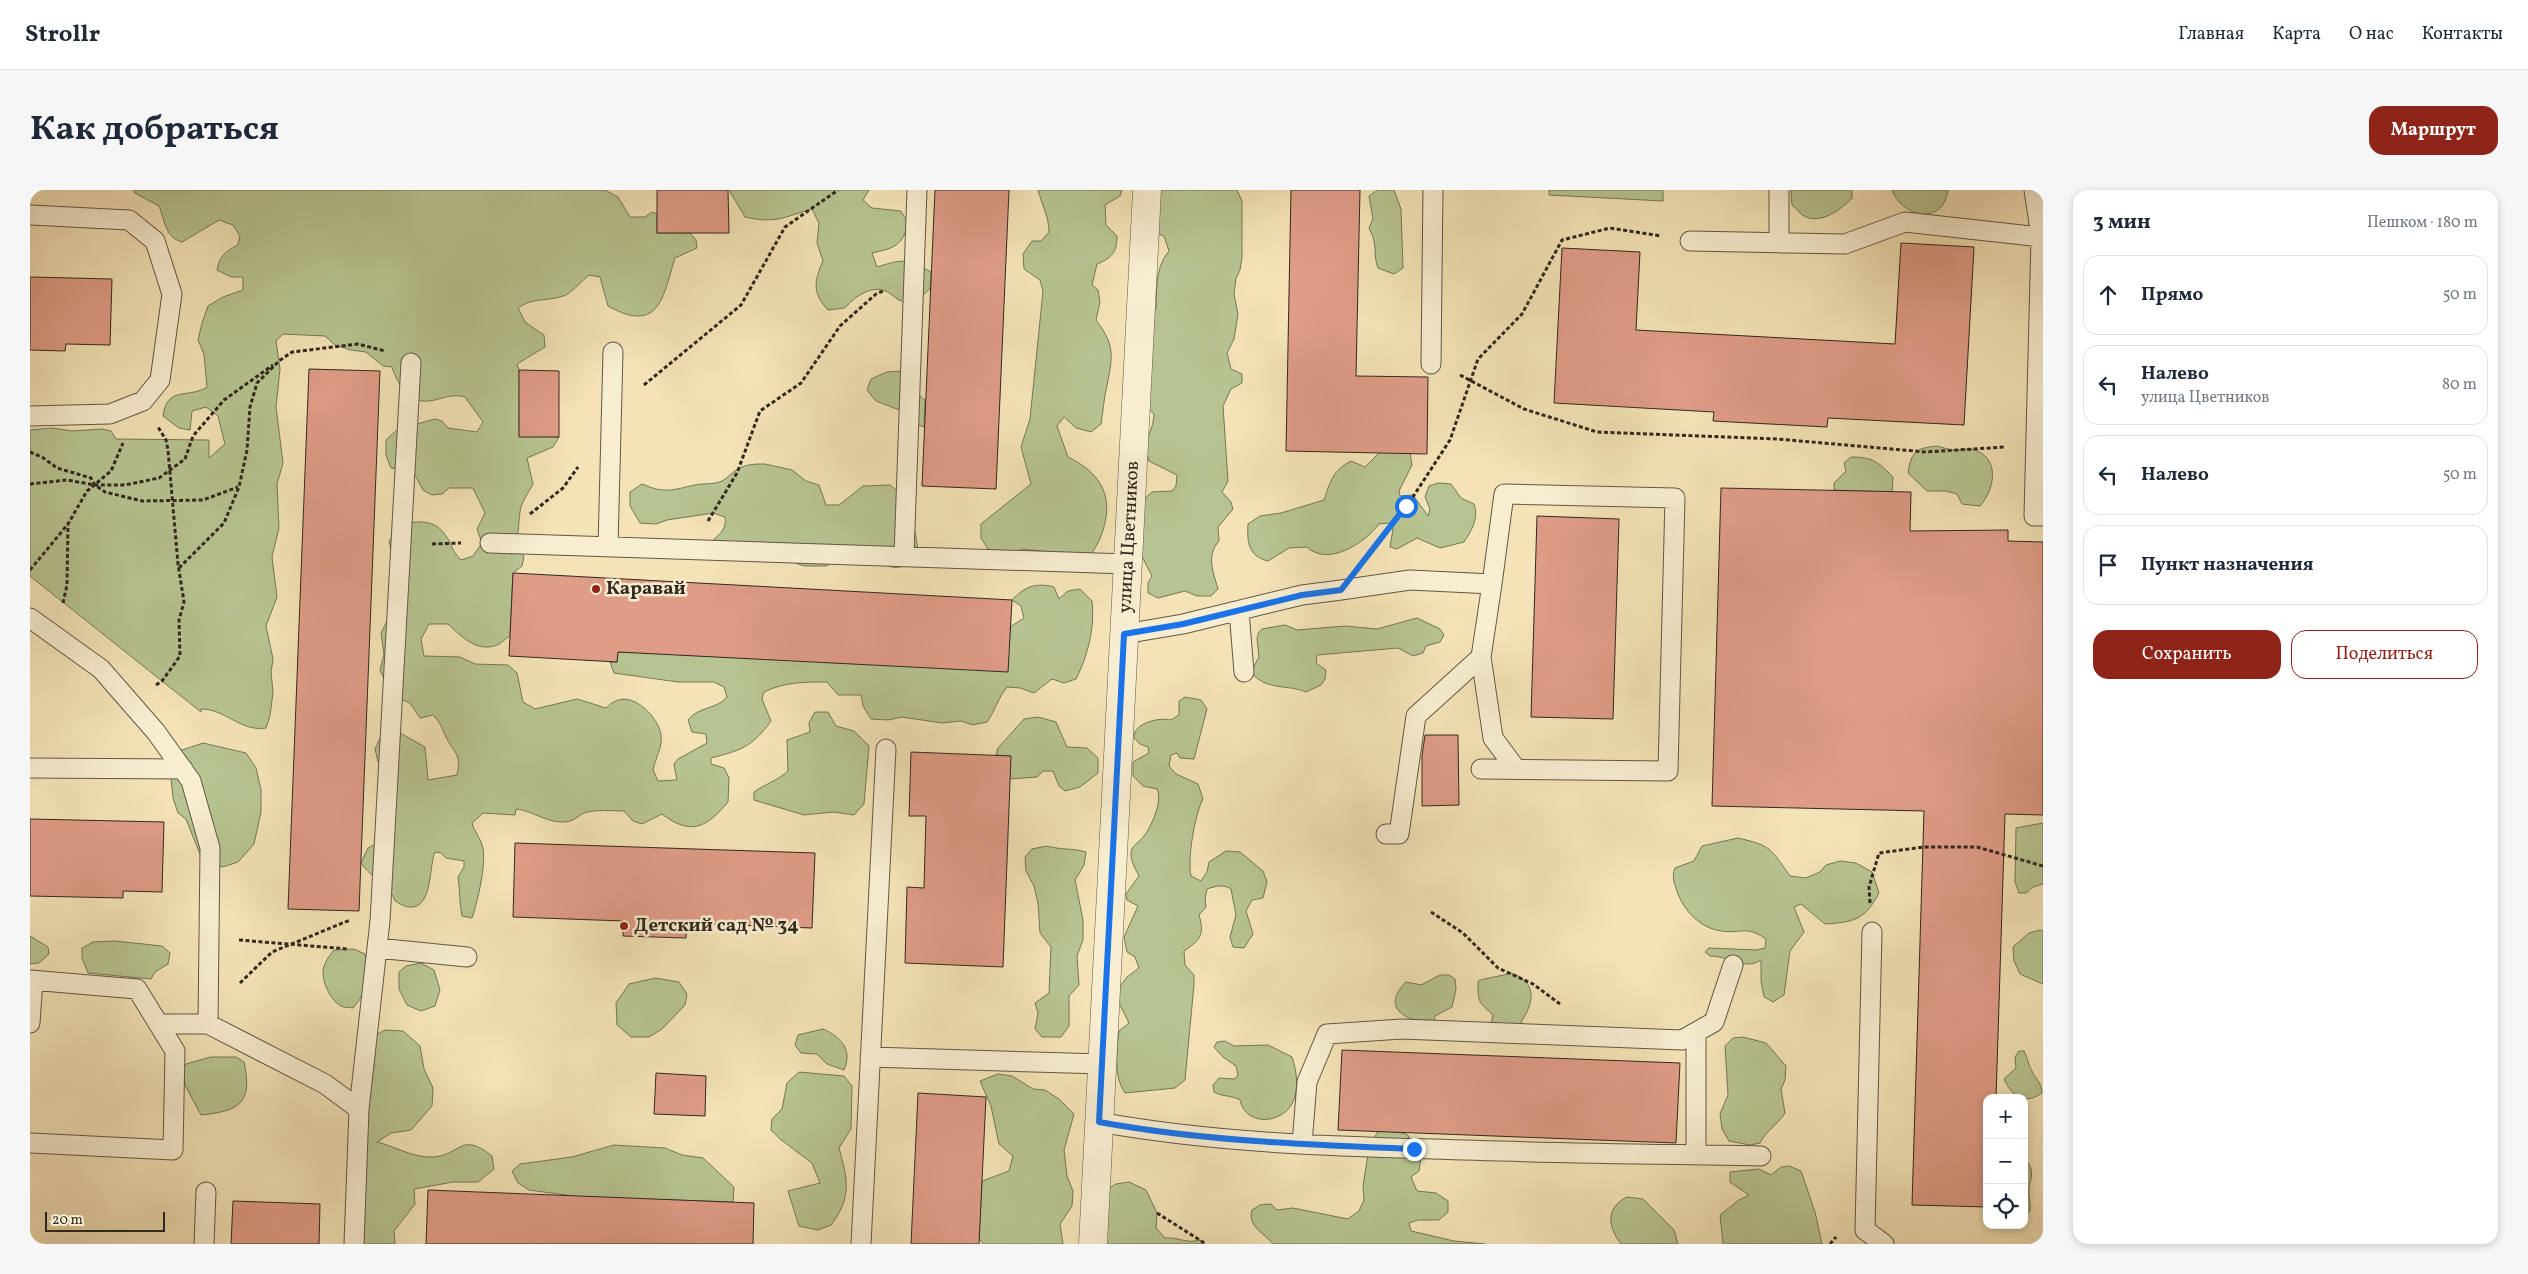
<!DOCTYPE html>
<html lang="ru">
<head>
<meta charset="utf-8">
<style>
	:root { --surface:#fff; --page:#f6f6f7; --text:#1f2937; --muted:#747a83; --line:#e0e1e3; --accent:#8f2418 }
	body { margin:0; font-family:Vollkorn,serif; background:var(--page); color:var(--text) }
	.controls { position:absolute; right:15px; bottom:15px; display:grid; overflow:hidden; border-radius:10px; box-shadow:0 2px 8px #0003 }
	.controls button { width:45px; height:45px; display:grid; place-items:center; padding:0; border:0; border-bottom:1px solid var(--line); background:var(--surface); color:var(--text); font:25px sans-serif }
	.scale { position:absolute; left:15px; bottom:12px; width:120px; box-sizing:border-box; padding-left:5px; border:2px solid #32281f; border-top:0; font-size:14px; line-height:18px; white-space:nowrap; color:#32281f; -webkit-text-stroke:4px #f7edd0; paint-order:stroke }
	.stop { position:absolute; width:15px; height:15px; margin:-11px; border:4px solid #1a73e8; border-radius:50%; background:#fff }
	.stop.end { background:#1a73e8; border-color:#fff; box-shadow:0 1px 5px #0008 }
	.list { margin:0; padding:0; list-style:none }
	h2 { display:flex; justify-content:space-between; align-items:center; height:65px; margin:0; padding:0 20px; font-size:21px }
	h2 small { font-size:16px; font-weight:400; color:var(--muted) }
	.list li { display:grid; grid-template-columns:32px 1fr auto; gap:15px; align-items:center; box-sizing:border-box; height:80px; margin:0 10px 10px; padding:0 10px; border:1px solid var(--line); border-radius:15px }
	.list b { display:block; font-size:19px; white-space:nowrap }
	.list p { margin:0; font-size:16px; white-space:nowrap; color:var(--muted) }
	.list em { font-size:16px; font-style:normal; color:var(--muted) }
	.actions { display:flex; gap:10px; padding:15px 20px }
	.actions a { flex:1; padding:11px 0; border:1px solid var(--accent); border-radius:15px; text-align:center; font-size:18px; color:var(--accent) }
	.actions .main { background:var(--accent); color:#fff }
	.icon { flex:none; width:28px; height:28px; fill:none; stroke:currentColor; stroke-width:2; stroke-linecap:round; stroke-linejoin:round }
	.map { position:relative; flex:none; width:2013px; height:1054px; overflow:hidden; border-radius:15px }
	header { display:flex; align-items:center; gap:30px; box-sizing:border-box; height:70px; padding:0 25px; background:var(--surface); border-bottom:1px solid var(--line) }
	header strong { font-size:24px }
	nav { display:flex; gap:28px; margin-inline-start:auto; font-size:18px }
	.intro { display:flex; align-items:center; justify-content:space-between; box-sizing:border-box; height:120px; padding:0 30px }
	h1 { margin:0; font-size:35px }
	.button { padding:12px 22px; border-radius:15px; background:var(--accent); color:#fff; font-size:18px; font-weight:700 }
	main { display:flex; gap:30px; padding:0 30px }
	aside { flex:1; background:var(--surface); border-radius:15px; box-shadow:0 2px 8px #0003 }
	.map>svg:first-child { display:block }
	.green { fill:#b7c491; stroke:#747658 }
	.building { fill:#df9c87; stroke:#32281f }
	.lines { fill:none; stroke-linecap:round; stroke-linejoin:round }
	.service-casing { stroke:#625745; stroke-width:21 }
	.tertiary-casing { stroke:#625745; stroke-width:29 }
	.path { stroke:#32281f; stroke-width:3; stroke-dasharray:4 2.5; stroke-linecap:butt }
	.service { stroke:#f7edd0; stroke-width:19 }
	.tertiary { stroke:#f7edd0; stroke-width:28 }
	.route { stroke:#1a73e8; stroke-width:6 }
	.poi-dot { fill:#8f2418; stroke:#f7edd0; stroke-width:2 }
	.labels { text-anchor:middle; dominant-baseline:central; stroke-width:5; stroke-linejoin:round; paint-order:stroke }
	.street-label { font-size:19px; fill:#32281f; stroke:#f7edd0 }
	.poi-label { font-size:19px; font-weight:bold; fill:#32281f; stroke:#f7edd0; text-anchor:start }
</style>
</head>
<body>
<header>
<strong>Strollr</strong>
<nav><a>Главная</a><a>Карта</a><a>О нас</a><a>Контакты</a></nav>
</header>
<div class="intro"><h1>Как добраться</h1><a class="button">Маршрут</a></div>
<main>
<div class="map">
<svg width="2013" height="1054" viewBox="0 0 2013 1054">
	<rect width="100%" height="100%" fill="#f3e3b6"/>
	<filter id="stains"><feTurbulence type="fractalNoise" baseFrequency=".004" numOctaves="4"/><feColorMatrix values="0 0 0 0 .2 0 0 0 0 .09 0 0 0 0 .02 0 0 0 .5 -.17"/></filter>
	<radialGradient id="worn" r=".72"><stop offset=".6" stop-color="#630" stop-opacity="0"/><stop offset="1" stop-color="#630" stop-opacity=".3"/></radialGradient>
	<path class="green" d="M103,0h472l13,7 12,20h15l7,-5 5,2v19h33l6,7 1,8 -22,10c-12,38 -15,77 -67,48l-8,-29 -11,-2c-9,7 -18,20 -29,22 -16,4 -28,1 -42,11l7,14 19,13 1,12 -28,17 2,6v66l40,1 -6,10 -26,11 6,26c-4,8 -12,18 -13,28 -3,21 2,27 -19,39l9,3 12,-1 2,4 -2,9 -9,7 -3,63c-4,2 -9,8 -13,9 -20,8 -36,-9 -49,-21h-19l-8,15 3,17 36,1 15,7 33,1 9,8 6,29 12,7 42,-10 29,9c3,-2 6,-6 10,-7 18,-9 43,17 45,34 2,11 -6,24 -8,35l5,11 19,-1 -3,-16 4,-5 29,-16 -1,-9 -14,-2 -4,-12c9,-13 30,-11 39,-23l-3,-10 -10,-5h-36l-64,-9 -4,-11h7l1,-10 32,1 360,-26 14,-9 -3,-12 -9,-6c12,-13 24,-18 42,-13l5,12 9,-8 12,-2 12,12c3,26 -4,54 -16,78l-12,4 -12,-4 -18,14 -14,-5 -13,-1c-9,11 -12,24 -20,35l-14,3 -12,-4 -19,2 -40,-6 -14,3 -17,-1 -8,-13 -2,-11h-23l-11,-13c-22,0 -43,0 -63,10l-2,7 9,22c-19,26 -29,29 -60,37v6l13,4 5,10 -1,24c-22,26 -37,34 -66,12l-20,10 -9,-3 -9,-10c-13,0 -28,-2 -40,2 -5,2 -9,7 -14,8 -19,5 -36,-10 -54,-12l-1,6 -32,-2 -11,10c2,9 9,15 11,25 3,19 -5,51 -11,70l-10,-2c-3,-14 -2,-26 -4,-39l6,-10v-6l-18,-3 -5,-5 -6,-1c-6,12 -2,58 -26,55 -4,0 -10,-4 -14,-6 -8,-22 -22,-20 -34,-38l7,-15 17,-9v-67l-7,-10 -3,-13 7,-15h20l23,13 3,33 29,-5c4,-20 -1,-20 -10,-36 -5,-10 -6,-16 -14,-24l-13,3 -10,-15 -9,-4 -14,-14 -7,-15 4,-16 -3,-21 7,-14 4,-65 -3,-13 13,-17c17,-3 33,-5 44,12 7,9 4,13 15,24l12,-4 9,-13 -5,-14 8,-16 -12,-25h-24l-7,6 -10,1 -9,-5 -10,-19 -22,-3 -5,-13v-15l12,-11 37,-10 7,2 6,7 29,4 6,-10 -18,-25c-16,-5 -29,6 -43,4 -16,-2 -26,-21 -30,-34l-9,-1 -17,-14 -15,-2 -16,-5 -10,-9 -42,-2 -7,7 4,28 -4,38 7,56 -6,21 2,44 -7,29 5,40 -11,29 7,33 -2,13 2,20 -3,24 -4,12c-26,4 -40,-19 -65,-19v3l-171,-136v-146l22,-2 20,3 30,-2 9,2 5,8 93,1v18l16,-14 -7,-28 -12,-9 -14,4 -2,19 -11,-2 -16,-12c4,-31 26,-17 44,-29l-3,-33 -6,-14 4,-17 6,-17 15,-9 20,-7v-13h-12l-14,-7c3,-15 8,-18 21,-25l2,-9 -7,-11 -14,-5 -37,22c-17,-5 -17,-21 -23,-36l-24,-13z
		M699,0h140l-6,10 9,8 29,3 7,12c-5,23 -14,25 -36,30l5,14c26,-8 29,-9 54,5l-1,17c-8,7 -20,16 -31,11 -5,-3 -9,-7 -13,-9 -15,-6 -32,6 -41,17l-17,2c-16,-17 -14,-29 -5,-49l-6,-18 2,-20 -7,-14c-28,8 -36,15 -67,8z
		M1008,0h84l-2,6 -15,9 1,20 11,11c0,16 -5,22 -20,28l-5,21 6,5 2,12 -4,18c19,25 17,36 11,65 -3,13 -4,26 -6,39l-10,8 -15,-4 -12,-11 -7,9 11,31c35,17 47,42 33,79 -5,13 -14,22 -17,35l-8,1 -6,-5 -10,-14 -37,-4 -14,6 -21,-6 -7,-11v-14l50,-40 -10,-37 9,-28 13,-128 -3,-11 -16,-11 -1,-15 9,-13h9l8,-9c0,-15 -7,-27 -11,-42z
		M1109,0h98l5,11v56l-2,13 -4,8 -2,16 4,20 -4,25 -7,14 4,16 11,5v9l-11,6 -8,17 5,75 -6,11 9,10 2,7 -15,18 1,14c-13,15 -6,30 -1,48l-7,7h-14l-12,-5 -27,7 -10,-5v-10l4,-7 -15,-29 7,-48 8,-7 20,-1 4,-5 1,-11 -28,-14c-7,-23 4,-26 5,-47l-8,-7 -1,-85 11,-13c1,-21 -1,-41 13,-58l-5,-15 -11,-4z
		M1348,0h16l7,19 2,59 -9,6 -16,-6c-6,-17 1,-21 -9,-40l4,-9 -4,-23z
		M1519,0h114v11l-114,-6z
		M1761,0h61v8c-10,11 -31,27 -48,18 -4,-2 -8,-8 -12,-11z
		M1862,0h56c-5,36 -45,28 -56,0z
		M869,181l11,16 15,13 -1,27 -15,-6 -7,-10 -26,-10 -9,-11 4,-11 16,-7z
		M1907,256c5,1 10,3 15,4 7,1 14,-2 20,-1 29,8 23,40 8,57l-18,-2 -5,-10 -11,-3h-19l-19,-18c3,-21 8,-25 29,-27z
		M1350,262l30,1 2,12 -13,26 1,5 13,-1 15,21 2,-7 -5,-12 4,-11 9,-3 13,1 10,14 13,6c5,14 -2,26 -10,38l-24,6 -23,-10 -20,11 -7,-2 3,-18 -5,-6 -9,1c-14,19 -51,43 -72,23l-18,1 -21,13c-20,-5 -21,-19 -20,-37l12,-8 21,-3 43,-13c6,-18 9,-30 27,-39l14,6z
		M1821,267c22,0 27,5 42,20l-1,15 -58,-2v-7l12,-12 -2,-8z
		M735,274l27,6 14,11 13,4 7,20h13l24,-19 27,-1 16,13 6,16 7,42 -5,7c-23,9 -28,3 -49,-9l-29,7 -10,5h-22l-23,-8 -69,-17c8,-7 15,-12 13,-24l-12,-4 -46,7 -11,4 -16,-1 -10,-17v-14l12,-8c23,10 30,6 53,1 10,-2 18,0 27,-4 6,-3 10,-9 16,-12 8,-5 18,-5 27,-5z
		M1387,428l23,11 4,6 -4,7 -14,4 -3,7 -10,3 -15,-8 -81,7 -1,8 10,7 -1,9 -4,6 -15,7c-18,-8 -41,-1 -55,-20l8,-15 -2,-19 2,-6 3,-3 23,-4 12,5 48,-4 32,3z
		M1155,507l16,3 6,9 -13,50 -14,-1 -3,-5 -6,2 -2,11 7,8 22,10 5,15c-8,14 -16,61 -12,77l10,5 6,-9 2,-10 17,-11 14,1 23,19 4,11 -4,16 -11,2 -6,11 7,23 -9,14 -11,-1 -3,-10 6,-22 -5,-26c-7,-5 -16,-3 -24,0l-2,9 1,9 -7,8c6,20 1,25 -15,36l1,14 9,10v10l-9,95 -10,8 -50,5c-12,-18 -8,-41 -6,-62l10,-8 -9,-18 -2,-16 9,-12 12,-9 -4,-11 -8,-5 -3,-15 14,-31 -11,-6 -1,-6 13,-18c-3,-6 -8,-14 -8,-22 0,-9 8,-11 13,-18 8,-11 19,-35 13,-47l-14,-3 -10,-10v-14l16,-9 -1,-6 -8,-3 -6,-6c-1,-15 25,-21 37,-18l8,-5v-14z
		M785,522h13l8,14 18,5 15,15 -5,58 -10,11 -21,-3 -29,3 -50,-15v-8c11,-8 23,-11 34,-21l-1,-31 23,-8 -1,-9z
		M1008,527l18,5 11,25 20,1 11,10v15l-18,14 -15,4 -6,-5 -6,-15h-10l-6,6 -27,2v-23l-14,-1 2,-7 26,-29z
		M173,553l43,10 10,15 5,22v22l-7,32 -16,18 -15,5 -13,-3 -10,-10 -14,-35 -8,-6 -5,-15 -3,-29 9,-18z
		M2013,633v61l-10,3 -7,6h-7l-4,-11 1,-54z
		M1708,648c34,8 32,10 52,38l16,2 14,-6 6,-7 14,-4 16,2 16,9 7,21c-14,27 -25,29 -54,31l-24,-20 -7,3 10,25 -14,19 -6,44 -11,7 -9,-5 -3,-16v-21c-17,11 -32,-4 -51,-4l-5,-4 4,-4 47,2 9,-2 1,-9c-20,-14 -25,-5 -45,-8 -20,-3 -36,-19 -43,-37 -3,-9 -7,-17 -3,-26l19,-7 8,-15z
		M1017,656c13,4 26,2 39,6l-2,13 -9,15 8,40v20l-6,16 2,29 -10,11v30l-8,11h-19l-7,-8 3,-16 -3,-10 14,-10 2,-46 -11,-14 -2,-30 -4,-17 -8,-15 -1,-14 7,-8z
		M2010,740l3,1v53l-23,-10 -6,-13 -1,-14 16,-14z
		M0,746l18,11 1,7 -10,9 -9,1z
		M85,751l47,5 8,7 -2,11 -13,8 -4,7 -63,-6 -6,-15v-10l11,-6z
		M324,759l11,5c7,18 1,40 -12,54 -3,-1 -9,0 -12,-2 -10,-5 -19,-24 -18,-35 1,-8 6,-15 11,-21z
		M391,773l13,7 6,20 -5,16 -14,5 -14,-6 -8,-16v-17l7,-6z
		M1481,783c27,9 23,30 10,49l3,5 -33,-3 2,-9c-15,-14 -15,-12 -15,-34 6,-3 25,-5 33,-8z
		M1410,785h9l6,4 1,10 -4,18 -17,9 -1,7c-26,-1 -55,-14 -28,-41l15,3z
		M625,788l24,4 8,12 -2,11 -23,24 -13,8h-18l-14,-12 -1,-22 13,-19z
		M793,839c18,8 30,21 21,41l-17,-6 -10,-10 -16,-1 -6,-8 3,-10z
		M355,840l18,1 17,15 4,23 9,19 -1,18 -21,24 -20,3 -14,9c19,5 37,16 56,15 28,-2 28,-26 59,-1l2,13 -16,13h-25l-39,7 1,15 -21,27 1,13h-41l8,-162 13,-17 -10,-14 11,-16z
		M1713,847l23,6 20,23 -1,14 -4,9 4,24c-8,12 -20,19 -25,30l-10,2 -21,-4 -7,-12 -2,-15 8,-19 -3,-49 8,-8z
		M1195,851l9,5 34,-1 24,12c4,11 7,30 2,42 -8,25 -48,29 -54,1 -9,-5 -17,-3 -26,-8l-1,-7 6,-7 16,1 3,-4 -2,-9 -13,-9 -9,-10 3,-5z
		M1989,861h5c4,7 4,14 8,20 4,10 9,9 10,22 -17,12 -30,4 -38,-14l12,-11 -1,-11z
		M181,867h25l8,5c9,41 -4,49 -43,53l-15,-28 -5,-16 5,-7z
		M769,882l45,4 8,10 -1,43 -12,19c9,32 13,49 -8,77l-13,5 -19,-4 -11,-35 32,-8 -8,-20 -32,-24 -9,-9 1,-11 10,-10 5,-26z
		M968,884l14,2 21,13 12,1 14,9 15,15 -10,36 3,26 6,15 -1,15 -12,18 3,20h-80l-4,-6 3,-57 27,-10 4,-15 -14,-12 -8,-38 -11,-25z
		M1348,941l21,1 9,3 7,18 6,5 -2,13 -8,6 6,14 19,2 12,8v11l-9,8h-21l-9,3 2,8 43,10 31,3h-212c-9,-11 -26,-18 -21,-34l8,-5 11,-1 6,6 16,-2 55,11 11,-8 5,-11 -1,-14 6,-38z
		M584,955l51,3 17,7 21,3 31,29 -1,15 -153,-5 -51,-7 -11,-7 -6,-12 8,-7 52,-7z
		M1994,967c14,17 4,21 5,38 0,6 2,10 1,16l-6,7z
		M1759,976l12,5 14,41 7,32h-99l-3,-29 19,-15 10,-5 -19,-13v-10l29,-3 12,6 10,-8z
		M1099,992l17,8 11,23 -1,15 9,10c15,-1 20,6 35,2l3,4h-99l3,-55 9,-5z
		M1597,1007l16,2 31,31 4,14h-57c-13,-17 -16,-36 6,-47z"/>
	<path class="building" d="M627,0h71l1,43h-72z
		M905,0h74l-13,299 -74,-3z
		M1261,0h69l-4,186 72,1 -1,77 -141,-3z
		M1871,53l73,4 -10,178 -136,-7 -1,9 -114,-6 1,-9 -160,-9 8,-155 78,4 -4,78 259,14z
		M0,87l82,2 -2,66 -44,-1 -1,7 -35,-1z
		M279,179l71,2 -21,540 -71,-2z
		M489,180l40,1v66h-40z
		M1691,298l190,4 -1,39 98,-1v11l35,1v273l-38,-1 -9,284h-9v109l-75,-2 12,-394 -212,-5z
		M1507,326l82,3 -6,200 -82,-2z
		M483,383l499,27 -4,72 -390,-20 -1,10 -108,-6z
		M1395,545h33l1,70 -37,1v-50z
		M881,562l100,4 -8,211 -98,-4 2,-76 17,1 2,-72h-17z
		M0,629l134,3 -2,70 -39,-1v7l-93,-2z
		M485,653l300,10 -3,75 -125,-5 -1,15 -63,-2 1,-15 -111,-4z
		M1312,860l338,13 -4,80 -338,-13z
		M626,883l50,3 -1,40 -51,-2z
		M888,903l68,4 -7,147h-68z
		M398,1000l326,13 -1,41h-327z
		M203,1011l87,3 -1,40h-88z"/>
	<g class="lines">
		<defs>
			<path id="service" d="M2004,0l7,47h2
				M0,25l99,5 26,21 17,53 -12,86 -17,21 -33,13 -80,2
				M1660,51l155,3 60,-22 136,15 -7,279h9
				M1749,53v-53
				M1401,174l2,-174
				M460,353l637,21
				M578,357l5,-195
				M874,366l13,-366
				M1209,421l5,61
				M0,428l71,51 55,63 35,49 19,67 -2,176 117,60 34,25 -5,135
				M1094,444l59,-10 119,-29 39,-5 69,-10 82,4 12,-90 171,4 -7,273 -187,-2
				M1451,467l12,81 23,31
				M0,578l153,1
				M1356,644h13l17,-118 65,-59 11,-73
				M1842,742l-7,298 19,14
				M347,758l90,9
				M0,790l107,9 38,62 -2,99 -143,-7
				M0,833l3,-43
				M129,834h49
				M840,867l232,7
				M329,919l21,-188 31,-558
				M1069,932c110,20 223,24 334,27 110,4 219,5 328,7
				M1272,954l5,-62 20,-48 75,-5 280,11 32,-18 19,-57
				M1666,965v-123
				M174,1054l2,-52
				M831,1054l25,-495"/>
			<g id="tertiary">
				<path id="s1" d="M1063,1054l54,-1054"/>
			</g>
		</defs>
		<use href="#service" class="service-casing"/>
		<use href="#tertiary" class="tertiary-casing"/>
		<path class="path" d="M1430,185l64,34 73,23 180,7 149,13 79,-5
			M614,195l97,-80 44,-78 53,-37
			M0,262l12,5 15,11 34,10 4,7 10,7 37,9 61,-1 35,-13
			M0,294l37,-4 28,5h30l34,-7 26,-19 8,-23 31,-36 49,-35
			M500,324l33,-26 15,-21
			M678,331l29,-48 23,-62 41,-28 39,-57 36,-32 7,-3
			M402,354l29,-1
			M1339,364l38,-48 43,-66 28,-81 44,-45 40,-74 48,-12 51,8
			M149,378l45,-45 15,-36 8,-37 3,-43 7,-24 22,-22 13,-9 66,-8 27,7
			M0,380l38,-46 19,-33 24,-20 12,-28
			M33,413l4,-18 1,-60
			M126,495l6,-4 18,-25 -1,-36 5,-18 -6,-38 -10,-114 -2,-10 -8,-13
			M1840,713l-1,-16 10,-34 45,-6h53l66,19
			M1401,722l32,21 35,35 35,16 27,20
			M209,750l109,9
			M210,793l32,-31 78,-32
			M1127,1023l49,31
			M1800,1054l6,-7"/>
		<use href="#service" class="service"/>
		<use href="#tertiary" class="tertiary"/>
	</g>
	<g class="lines">
		<path class="route" d="M1376,316l-65,84 -39,5 -119,29 -59,10 -25,488c104,19 210,23 315,27"/>
	</g>
	<g class="poi-dot">
		<circle cx="566" cy="399" r="5"/>
		<circle cx="594" cy="736" r="5"/>
	</g>
	<g class="labels">
		<g class="street-label">
			<text stroke="none"><textPath href="#s1" startOffset="708">улица Цветников</textPath></text>
		</g>
		<g class="poi-label">
			<text x="576" y="399">Каравай</text>
			<text x="604" y="736">Детский сад № 34</text>
		</g>
	</g>
	<rect width="100%" height="100%" filter="url(#stains)"/>
	<rect width="100%" height="100%" fill="url(#worn)"/>
</svg>
<div class="controls">
<button>+</button>
<button>−</button>
<button><svg class="icon" aria-label="locate" viewBox="0 0 24 24"><circle cx="12" cy="12" r="6"/><path d="M12 2v4M12 18v4M2 12h4M18 12h4"/></svg></button>
</div>
<div class="scale">20 m</div>
<div class="stop" style="left:1376px;top:316px"></div>
<div class="stop end" style="left:1384px;top:959px"></div>
</div>
<aside>
<h2>3 мин<small>Пешком · 180 m</small></h2>
<ul class="list">
<li><svg class="icon" aria-label="ahead" viewBox="0 0 24 24"><path d="M12 20V5M6 11l6-6 6 6"/></svg><div><b>Прямо</b></div><em>50 m</em></li>
<li><svg class="icon" aria-label="left" viewBox="0 0 24 24"><path d="M17 20v-9H6M10 6l-5 5 5 5"/></svg><div><b>Налево</b><p>улица Цветников</p></div><em>80 m</em></li>
<li><svg class="icon" aria-label="left" viewBox="0 0 24 24"><path d="M17 20v-9H6M10 6l-5 5 5 5"/></svg><div><b>Налево</b></div><em>50 m</em></li>
<li><svg class="icon" aria-label="arrive" viewBox="0 0 24 24"><path d="M6 21V4h12l-3 4 3 4H6"/></svg><div><b>Пункт назначения</b></div></li>
</ul>
<div class="actions"><a class="main">Сохранить</a><a>Поделиться</a></div>
</aside>
</main>
</body>
</html>
